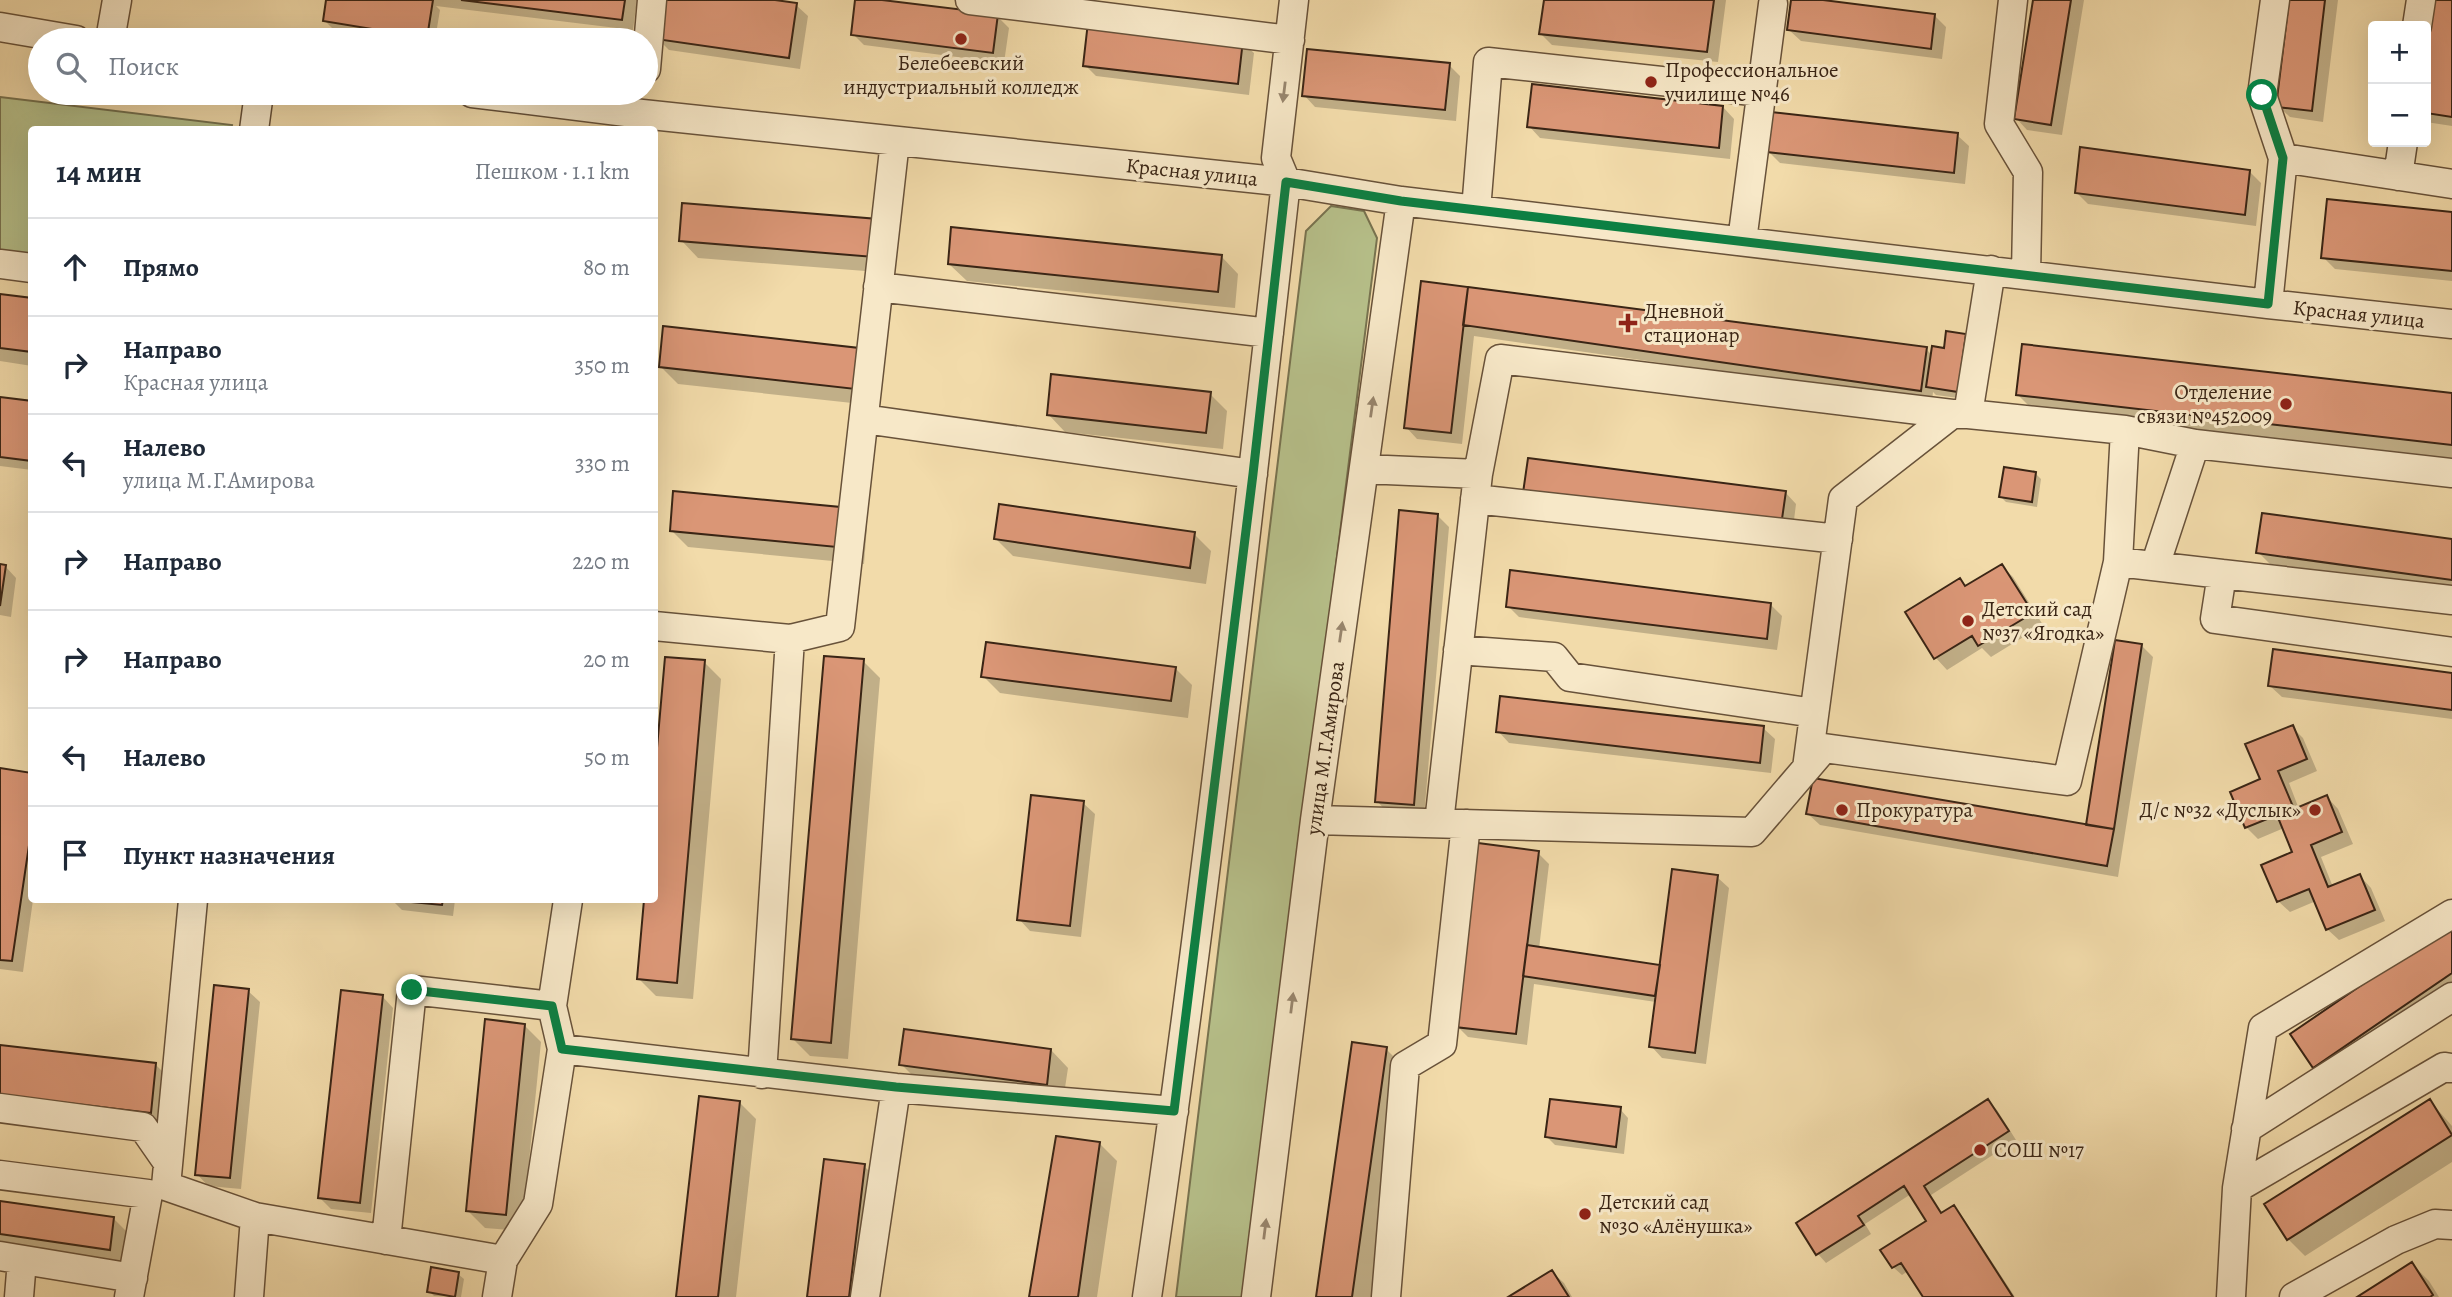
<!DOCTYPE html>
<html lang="ru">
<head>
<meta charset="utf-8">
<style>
	:root { --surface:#fff; --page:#f2f2f3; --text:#1f2937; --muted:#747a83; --line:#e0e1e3 }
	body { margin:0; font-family:Alegreya,serif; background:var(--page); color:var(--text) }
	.controls { position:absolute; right:21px; top:21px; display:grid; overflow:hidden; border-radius:7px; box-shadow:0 7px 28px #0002 }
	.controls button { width:63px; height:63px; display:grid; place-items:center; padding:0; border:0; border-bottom:2px solid var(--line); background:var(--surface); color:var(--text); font:35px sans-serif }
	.stop { position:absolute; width:21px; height:21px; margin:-16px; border:5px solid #0b8043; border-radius:50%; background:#fff }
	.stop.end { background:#0b8043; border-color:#fff; box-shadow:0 2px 7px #0008 }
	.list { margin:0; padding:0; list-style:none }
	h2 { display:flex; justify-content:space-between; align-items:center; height:91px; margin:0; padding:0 28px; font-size:30px }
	h2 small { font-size:23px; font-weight:400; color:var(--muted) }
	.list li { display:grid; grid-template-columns:46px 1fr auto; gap:21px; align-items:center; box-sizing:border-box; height:98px; padding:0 28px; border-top:2px solid var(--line) }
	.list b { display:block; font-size:26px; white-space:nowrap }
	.list p { margin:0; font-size:23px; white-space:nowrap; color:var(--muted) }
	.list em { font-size:23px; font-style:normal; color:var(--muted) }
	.icon { flex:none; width:38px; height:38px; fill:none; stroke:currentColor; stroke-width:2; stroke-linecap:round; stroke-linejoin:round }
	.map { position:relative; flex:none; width:2452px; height:1297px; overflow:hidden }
	.search { position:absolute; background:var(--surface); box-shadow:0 7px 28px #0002; left:28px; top:28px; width:630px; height:77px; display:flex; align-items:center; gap:18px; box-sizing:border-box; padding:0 24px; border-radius:38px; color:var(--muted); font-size:26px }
	.panel { position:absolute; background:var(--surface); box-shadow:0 7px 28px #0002; left:28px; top:126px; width:630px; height:777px; border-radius:7px }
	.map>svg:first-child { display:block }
	.green { fill:#b7c18b; stroke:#787350; stroke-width:2 }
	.shadow { fill:#0003 }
	.building { fill:#da9676; stroke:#3a2515; stroke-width:2 }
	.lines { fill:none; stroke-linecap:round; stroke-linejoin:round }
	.minor-casing { stroke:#68523a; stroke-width:31 }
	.minor { stroke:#f7e8c8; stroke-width:28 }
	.oneway { fill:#98866e }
	.route { stroke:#0b8043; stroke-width:9 }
	.poi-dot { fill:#8f2418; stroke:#f7e8c8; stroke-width:2.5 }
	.labels { text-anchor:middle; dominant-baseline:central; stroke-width:6; stroke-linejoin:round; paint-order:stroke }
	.poi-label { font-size:21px; fill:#3a2515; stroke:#f7e8c8; text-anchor:start }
	.street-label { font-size:21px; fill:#3a2515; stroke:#f7e8c8 }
</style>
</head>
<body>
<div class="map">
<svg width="2452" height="1297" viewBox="0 0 2452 1297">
	<rect width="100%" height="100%" fill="#f2dbaa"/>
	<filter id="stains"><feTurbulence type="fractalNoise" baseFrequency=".00286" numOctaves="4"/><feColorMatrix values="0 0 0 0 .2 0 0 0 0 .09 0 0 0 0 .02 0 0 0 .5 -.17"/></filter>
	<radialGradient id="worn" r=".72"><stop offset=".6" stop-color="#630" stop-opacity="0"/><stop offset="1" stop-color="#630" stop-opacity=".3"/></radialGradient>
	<path class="green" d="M0,97l232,28 -1,5h-199l-1,126 -31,-4z
		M1331,206l33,5 13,27 -133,1059h-68l130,-1066z"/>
	<path class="shadow" d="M328,0h92l14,2 -2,-2h205l-4,30 -197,-24 4,4 -5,30h-34l-68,-11 -8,-8z
		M762,0l34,5 12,11 -8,53 -131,-19 -11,-11z
		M857,0l140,16 12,12 -5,35 -140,-18 -11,-11z
		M1546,0h180l-8,62 -166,-17 -11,-11z
		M1793,0h16l126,16 11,11 -4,32 -141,-18 -12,-11z
		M2035,0h49l-22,135 -35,-5 -11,-12z
		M2291,0h47l-15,122 -33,-5 -12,-11z
		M2452,0v126l-26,-4v-93z
		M1242,42l12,11 -5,42 -153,-19 -11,-11z
		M1449,65l11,11 -4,45 -141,-14 -11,-12z
		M1723,107l11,12 -4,40 -190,-21 -11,-12z
		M1957,135l12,11 -4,38 -185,-21 -11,-11z
		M2249,171l12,12 -5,43 -168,-22 -11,-11z
		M2452,214v67l-117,-12 -12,-12z
		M877,221l14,52 -193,-15 -17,-18z
		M1221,256l17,18 -3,34 -268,-27 -18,-17z
		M1423,283l503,66 6,6 13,-5 20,-14 9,8 -8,55 -30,-4 -3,-3 -1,10 -458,-66 -12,108 -45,-5 -11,-12z
		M0,296l32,4v66l-32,-5z
		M867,351l17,17 -4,38 -202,-22 -17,-17z
		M1210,394l17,17 -4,38 -158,-17 -17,-18z
		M2018,395h434v64l-417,-47z
		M0,399l32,4v67l-32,-4z
		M2035,473l6,6 -4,28 -31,-5 -5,-5z
		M1785,492l11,12 -4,32 -256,-32z
		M850,510l17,17 -3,37 -176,-17 -17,-17z
		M1437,515l12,12 -25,289 -36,-3 -11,-12z
		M1194,534l17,17 -5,33 -193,-28 -17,-17z
		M2452,541v48l-182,-25 -12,-12z
		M0,566h5l11,12 -5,39 -11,-2z
		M2002,566l11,11 30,48 -52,32 -9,-9 -35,22 -11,-12 -29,-46 53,-32 7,7z
		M1770,604l12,12 -5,34 -258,-33 -11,-11z
		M2142,646l11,11 -35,220 -298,-52 -12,-11 280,13z
		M863,661l17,17 -32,381 -38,-3 -17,-17z
		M704,662l17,17 -28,320 -37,-3 -17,-17 7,-79h8z
		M1175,668l17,17 -4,33 -188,-25 -17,-17z
		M2452,674v45l-170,-22 -12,-11z
		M2292,727l11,11 14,33 -28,12 10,26 28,-12 11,12 15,35 -32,13 12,30 27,-11 11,12 14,33 -46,19 -12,-11 -11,-28 -26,11 -12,-11 17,-48 -11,-25 -26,11 -12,-12 16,-47z
		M1763,728l12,11 -4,34 -262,-30 -11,-12z
		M0,770l32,5 1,125 -10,72 -23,-3z
		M1083,803l12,11 -14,123 -51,-6 -11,-12z
		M1538,853l11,11 -10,85 120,17 58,-89 12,11 -23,176 -44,-6 -11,-12 5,-44 -122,-18 -7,61 -59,-8 -11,-11z
		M392,900h63l-2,16 -51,-6z
		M2452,925v66l-126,87 -12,-11z
		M248,991l12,11 -19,187 -33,-3 -11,-12z
		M382,996l11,12 -22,205 -40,-4 -11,-11z
		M524,1025l17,17 -19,189 -37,-3 -17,-17z
		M0,1047l156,18 11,11 -6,47 -161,-19z
		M1386,1049l17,17 -32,231h-54z
		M1051,1050l17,18 -5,33 -145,-20 -17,-17z
		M1988,1101l9,9 19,30 -85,55 12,19 11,-7 8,9 53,81h-90l-17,-26 -6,4 -9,-8 36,-46 -18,-27 -46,30 6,10 -45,29 -8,-9 -20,-30z
		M2430,1101l22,25v36l-147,94 -17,-17z
		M739,1102l17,17 -20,178h-58z
		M1620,1109l8,9 -4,36 -69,-9 -8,-8z
		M1100,1144l17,17 -20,136h-66z
		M864,1166l17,17 -13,114h-59z
		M0,1202l114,17 17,17 -5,30 -126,-18z
		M2412,1264l17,17 10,16h-79z
		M1552,1272l12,11 8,14h-61z
		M458,1274l6,5 -3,18 -27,-1 -5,-5z"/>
	<path class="building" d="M326,0h107l-6,38 -104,-17z
		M461,0h164l-3,20z
		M662,0h113l22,3 -8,55 -133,-19z
		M855,0h27l116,14 -5,39 -142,-18z
		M1544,0h170l-7,52 -168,-18z
		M1791,0h32l112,14 -4,35 -144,-19z
		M2033,0h38l-20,125 -37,-6z
		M2289,0h36l-13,111 -36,-4z
		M2428,0h24v117l-26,-4v-87z
		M1088,22l155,18 -5,44 -155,-18z
		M1307,49l143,14 -5,47 -143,-14z
		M1532,84l191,22 -4,42 -192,-21z
		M1771,112l187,21 -4,40 -187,-21z
		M2080,147l170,23 -5,45 -170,-22z
		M2327,199l125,13v59l-131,-13z
		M682,203l196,16 -4,38 -195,-16z
		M951,227l271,28 -4,37 -270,-28z
		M1421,281l47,6 -17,146 -47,-5z
		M1468,287l459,60 -6,44 -458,-66z
		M0,294l32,4v54l-32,-4z
		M663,326l205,23 -4,41 -205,-23z
		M1946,331l20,3 -8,58 -32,-5 6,-41 12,2z
		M2022,344l430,49v52l-436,-50z
		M1051,374l160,18 -5,41 -159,-18z
		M0,397l32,4v60l-32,-4z
		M1528,458l258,33 -5,35 -258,-33z
		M2004,467l32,5 -4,30 -33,-5z
		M673,491l178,17 -4,40 -177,-17z
		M999,504l196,28 -5,36 -196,-29z
		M1399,510l39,4 -24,291 -39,-3z
		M2262,513l190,26v41l-196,-27z
		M0,564l6,1 -6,41z
		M2002,564l31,49 -55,33 -6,-10 -38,23 -29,-47 55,-34 5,8z
		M1510,570l261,33 -4,36 -261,-32z
		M2115,640l27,4 -28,185 -28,-4z
		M986,642l190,25 -5,34 -190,-24z
		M2273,649l179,24v37l-184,-24z
		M824,656l40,3 -33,384 -40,-4z
		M665,657l40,3 -28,323 -40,-4 7,-79h10v-118z
		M1500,696l264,30 -4,37 -264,-31z
		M2293,725l14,34 -29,12 16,38 33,-14 15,37 -31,13 17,42 32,-13 15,36 -49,20 -17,-41 -32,13 -16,-37 31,-13 -15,-37 -32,13 -15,-36 30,-13 -15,-35z
		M0,768l32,5v52l-20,136 -12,-1z
		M1813,778l301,51 -7,37 -301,-52z
		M1031,795l53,6 -14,125 -53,-6z
		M1478,843l61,8 -23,183 -61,-7z
		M1672,869l46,6 -23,178 -46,-6z
		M390,900h53l-1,5z
		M2452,923v50l-139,95 -23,-34z
		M1527,945l133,20 -5,31 -132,-20z
		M214,985l35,4 -19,189 -35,-3z
		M341,990l42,5 -23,208 -42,-5z
		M485,1019l40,5 -19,191 -40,-4z
		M904,1029l147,20 -4,36 -148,-20z
		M1352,1042l35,5 -35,250h-36z
		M0,1045l156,18 -5,50 -151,-18z
		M699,1096l41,5 -22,196h-42z
		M1550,1099l71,8 -5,40 -71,-10z
		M1988,1099l21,32 -85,55 17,27 13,-8 59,92h-90l-22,-34 -9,5 -12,-18 46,-29 -22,-35 -46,30 6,9 -48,30 -20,-32z
		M2430,1099l22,36 -165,105 -23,-36z
		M1056,1136l44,6 -22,155h-49z
		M824,1159l41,5 -16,133h-42z
		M0,1201l114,16 -4,33 -110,-16z
		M2412,1262l21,33 -3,2h-73z
		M431,1267l28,5 -4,25 -28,-5z
		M1552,1270l17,27h-61z"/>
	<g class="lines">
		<defs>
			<path id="minor" d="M970,0l320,40
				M2013,0l-14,124 29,48 -2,102
				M2275,0l-13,95 21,63
				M2417,26l4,-26
				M0,27l76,13
				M110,40l7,-40
				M646,69l6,-69
				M472,93l170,21 644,68 115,19 867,103 184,20
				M254,130l5,-37
				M2398,176l5,-34
				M1476,210l12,-148 273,30
				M1742,241l31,-237
				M0,264l32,4
				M878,287l391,46
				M2268,304l15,-146 169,26
				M1968,414l23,-144
				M864,419l389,55
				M1364,469l114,5 -39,349
				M1478,474l22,-115 452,55h16l157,16 70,14 257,29
				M1475,499l363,40
				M2118,562l7,-132
				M2155,566l40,-122
				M2452,600l-230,-26 -7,45 237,33
				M654,626l136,13 50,-12 55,-486
				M1458,650l96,7 16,20 244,36
				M1807,768l36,-269 109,-85
				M1315,820l437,12 72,-84 243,33 51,-219 104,12
				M193,900l-27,286 89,31 -6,80
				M562,1049l-10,-43 16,-106
				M762,1074l28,-435
				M0,1108l143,19 25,36
				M2246,1129l206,-132
				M0,1175l148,19 -19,103
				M2237,1188l26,-160 189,-114
				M255,1217l248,43
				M386,1240l26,-250 140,16
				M0,1256l133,22
				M19,1297l3,-37
				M497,1297l6,-37 35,-56 24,-155 334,39 278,23
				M865,1297l31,-209
				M1147,1297c55,-370 97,-743 139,-1115l-10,-24 18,-158
				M1256,1297l59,-477 86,-619
				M1386,1297l19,-231 37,-22 24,-220
				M2231,1297l6,-109 207,-121 8,1
				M2294,1297l102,-57 39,-16 17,1"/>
		</defs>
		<use href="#minor" class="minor-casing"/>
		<use href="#minor" class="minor"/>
	</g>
	<defs><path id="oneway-solid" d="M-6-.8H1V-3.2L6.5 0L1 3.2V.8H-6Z" transform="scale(1.75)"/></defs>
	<g class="oneway">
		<use href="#oneway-solid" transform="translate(1284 92) rotate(97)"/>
		<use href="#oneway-solid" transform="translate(1372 407) rotate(-82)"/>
		<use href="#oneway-solid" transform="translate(1341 632) rotate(-82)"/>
		<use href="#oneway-solid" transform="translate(1292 1003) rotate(-83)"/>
		<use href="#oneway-solid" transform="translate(1265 1229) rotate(-83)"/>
	</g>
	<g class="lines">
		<path class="route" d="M412,990l140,16 10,43 334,38 278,24 79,-637 33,-292 115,19 867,103 15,-146 -21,-63"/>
	</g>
	<g class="poi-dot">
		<circle cx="961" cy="39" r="7"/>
		<circle cx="1651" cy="82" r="7"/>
		<path d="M1624.5 312.5h7v7h7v7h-7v7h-7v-7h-7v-7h7z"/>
		<circle cx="2286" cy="404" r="7"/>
		<circle cx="1968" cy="621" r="7"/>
		<circle cx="1842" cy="810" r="7"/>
		<circle cx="2315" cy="810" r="7"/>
		<circle cx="1980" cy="1150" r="7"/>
		<circle cx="1585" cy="1214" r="7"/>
	</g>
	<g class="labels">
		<g class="poi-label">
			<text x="961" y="63" text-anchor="middle">Белебеевский<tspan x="961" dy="24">индустриальный колледж</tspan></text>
			<text x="1665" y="70">Профессиональное<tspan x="1665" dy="24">училище №46</tspan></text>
			<text x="1644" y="311">Дневной<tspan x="1644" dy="24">стационар</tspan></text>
			<text x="2272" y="392" text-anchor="end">Отделение<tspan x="2272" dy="24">связи №452009</tspan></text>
			<text x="1982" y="609">Детский сад<tspan x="1982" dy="24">№37 «Ягодка»</tspan></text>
			<text x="1856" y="810">Прокуратура</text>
			<text x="2301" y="810" text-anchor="end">Д/с №32 «Дуслык»</text>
			<text x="1994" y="1150">СОШ №17</text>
			<text x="1599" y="1202">Детский сад<tspan x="1599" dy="24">№30 «Алёнушка»</tspan></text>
		</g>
		<g class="street-label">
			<text transform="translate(1192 172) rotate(6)">Красная улица</text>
			<text transform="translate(2359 314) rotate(6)">Красная улица</text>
			<text transform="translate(1325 748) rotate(-82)">улица М.Г.Амирова</text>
		</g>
	</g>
	<rect width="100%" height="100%" filter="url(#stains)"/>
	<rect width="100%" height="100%" fill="url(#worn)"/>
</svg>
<div class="controls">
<button>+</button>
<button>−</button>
</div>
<div class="stop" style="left:2262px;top:95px"></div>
<div class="stop end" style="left:412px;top:990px"></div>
<div class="search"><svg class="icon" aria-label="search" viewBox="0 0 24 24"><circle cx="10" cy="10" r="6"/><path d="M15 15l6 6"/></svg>Поиск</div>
<section class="panel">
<h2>14 мин<small>Пешком · 1.1 km</small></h2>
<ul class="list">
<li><svg class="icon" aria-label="ahead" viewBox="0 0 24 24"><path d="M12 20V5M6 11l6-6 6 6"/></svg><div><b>Прямо</b></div><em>80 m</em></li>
<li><svg class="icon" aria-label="right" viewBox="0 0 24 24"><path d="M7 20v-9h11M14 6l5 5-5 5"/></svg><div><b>Направо</b><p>Красная улица</p></div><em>350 m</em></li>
<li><svg class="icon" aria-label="left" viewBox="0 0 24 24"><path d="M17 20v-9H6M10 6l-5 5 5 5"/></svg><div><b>Налево</b><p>улица М.Г.Амирова</p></div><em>330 m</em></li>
<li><svg class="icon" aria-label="right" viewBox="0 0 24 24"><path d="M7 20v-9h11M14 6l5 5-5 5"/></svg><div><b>Направо</b></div><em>220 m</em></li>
<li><svg class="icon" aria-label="right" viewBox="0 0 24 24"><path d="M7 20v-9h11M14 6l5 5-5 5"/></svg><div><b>Направо</b></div><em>20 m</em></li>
<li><svg class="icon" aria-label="left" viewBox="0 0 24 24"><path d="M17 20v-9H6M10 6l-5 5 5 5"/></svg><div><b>Налево</b></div><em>50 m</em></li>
<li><svg class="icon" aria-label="arrive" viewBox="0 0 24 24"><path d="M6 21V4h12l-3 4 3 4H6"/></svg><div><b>Пункт назначения</b></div></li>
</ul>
</section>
</div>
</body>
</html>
